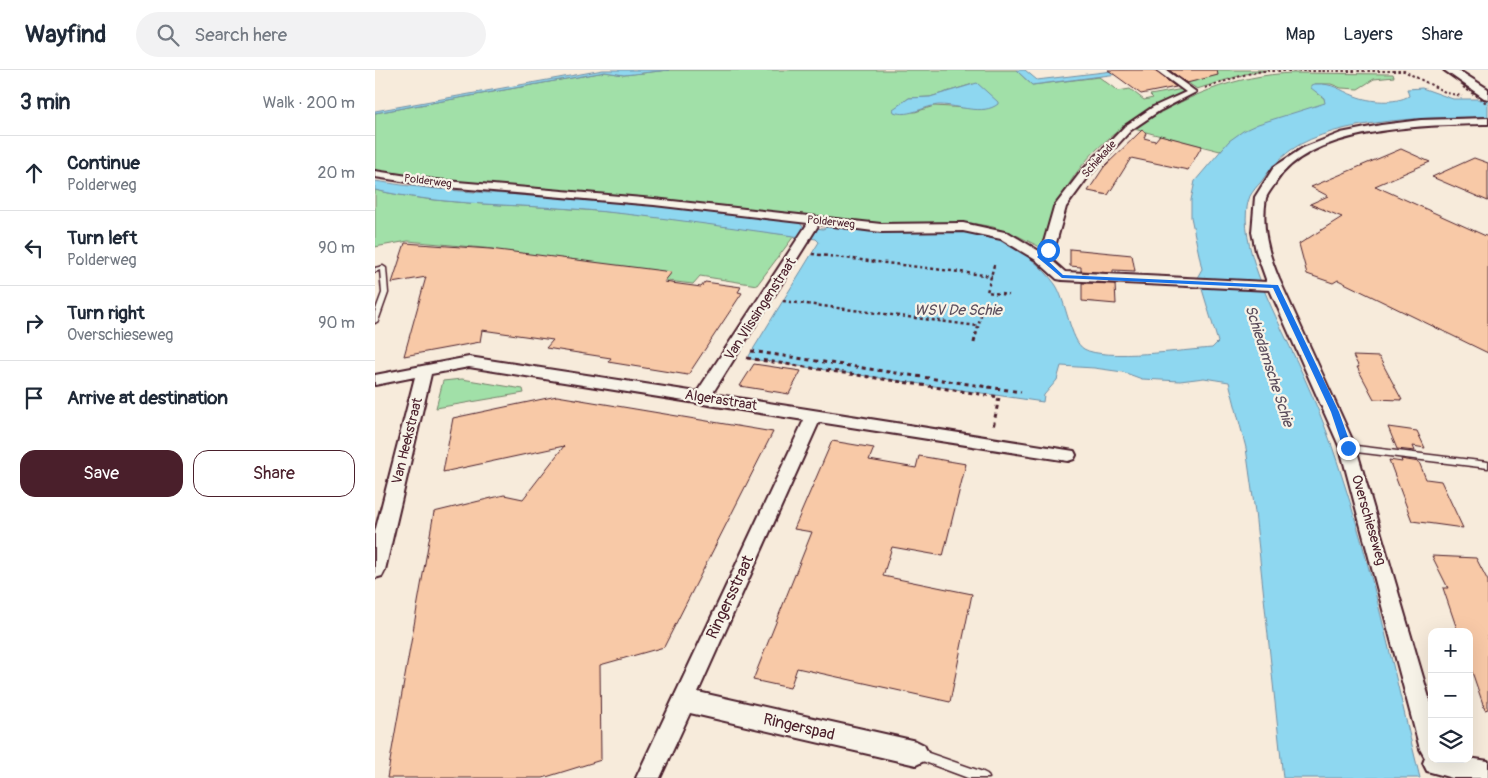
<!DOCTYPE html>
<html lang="en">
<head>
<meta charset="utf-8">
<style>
	:root { --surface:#fff; --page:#f2f2f3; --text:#1f2937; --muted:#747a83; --line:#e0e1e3; --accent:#4a1f2b }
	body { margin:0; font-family:Pangolin,sans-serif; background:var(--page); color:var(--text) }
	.controls { position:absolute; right:15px; bottom:15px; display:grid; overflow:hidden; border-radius:10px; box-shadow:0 5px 20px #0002 }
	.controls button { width:45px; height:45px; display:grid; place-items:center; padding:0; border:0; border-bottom:1px solid var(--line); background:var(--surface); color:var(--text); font:25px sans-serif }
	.stop { position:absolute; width:15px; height:15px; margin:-11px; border:4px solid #1a73e8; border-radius:50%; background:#fff }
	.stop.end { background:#1a73e8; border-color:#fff; box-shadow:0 1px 5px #0008 }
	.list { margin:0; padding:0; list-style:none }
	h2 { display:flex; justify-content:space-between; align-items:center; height:65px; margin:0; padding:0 20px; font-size:21px }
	h2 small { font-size:16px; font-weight:400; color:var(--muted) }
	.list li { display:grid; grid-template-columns:32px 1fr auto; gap:15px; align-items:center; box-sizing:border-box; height:75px; padding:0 20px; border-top:1px solid var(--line) }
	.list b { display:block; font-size:19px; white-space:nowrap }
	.list p { margin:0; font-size:16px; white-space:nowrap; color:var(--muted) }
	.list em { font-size:16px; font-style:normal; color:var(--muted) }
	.actions { display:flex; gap:10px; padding:15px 20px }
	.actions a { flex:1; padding:11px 0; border:1px solid var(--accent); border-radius:15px; text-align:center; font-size:18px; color:var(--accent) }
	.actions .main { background:var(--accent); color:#fff }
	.icon { flex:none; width:28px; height:28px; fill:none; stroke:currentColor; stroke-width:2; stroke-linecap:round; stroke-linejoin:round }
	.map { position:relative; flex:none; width:1113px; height:708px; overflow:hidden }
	header { display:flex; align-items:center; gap:30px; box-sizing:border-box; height:70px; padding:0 25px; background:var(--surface); border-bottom:1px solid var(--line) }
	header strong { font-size:24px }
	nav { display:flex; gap:28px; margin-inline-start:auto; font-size:18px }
	.search { width:350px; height:45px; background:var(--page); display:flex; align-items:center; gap:12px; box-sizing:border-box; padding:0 18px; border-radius:28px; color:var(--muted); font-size:19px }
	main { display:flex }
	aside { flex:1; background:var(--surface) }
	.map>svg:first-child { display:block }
	.green { fill:#a1e0a8; stroke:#76806a; fill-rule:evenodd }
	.water { fill:#8ed7f0; stroke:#738da1 }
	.building { fill:#f8c9a7; stroke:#4a1f2b }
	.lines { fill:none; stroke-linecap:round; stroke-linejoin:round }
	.lane-casing { stroke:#4a1f2b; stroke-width:3 }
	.street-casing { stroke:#4a1f2b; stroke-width:4 }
	.secondary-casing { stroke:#4a1f2b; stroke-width:4 }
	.path-far2 { stroke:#4a1f2b; stroke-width:2; stroke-dasharray:2.5 2.5; stroke-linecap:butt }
	.path-far1 { stroke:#4a1f2b; stroke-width:2.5; stroke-dasharray:3 3; stroke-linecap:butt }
	.path { stroke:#4a1f2b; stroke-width:3; stroke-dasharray:4 4; stroke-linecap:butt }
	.lane { fill:#f7f3e8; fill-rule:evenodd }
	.street { fill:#f7f3e8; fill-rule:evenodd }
	.secondary { fill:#f7f3e8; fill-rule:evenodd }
	.path-bridge { stroke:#4a1f2b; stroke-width:2; stroke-dasharray:2.5 2.5; stroke-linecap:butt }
	.route { fill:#1a73e8 }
	.labels { text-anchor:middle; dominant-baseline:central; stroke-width:4.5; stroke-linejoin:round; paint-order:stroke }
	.far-street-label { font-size:11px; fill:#4a1f2b; stroke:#f7f3e8 }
	.street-label { font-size:14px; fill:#4a1f2b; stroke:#f7f3e8 }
	.water-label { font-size:15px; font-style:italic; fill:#5b4d5c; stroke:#f7f3e8 }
	.near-street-label { font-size:16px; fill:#4a1f2b; stroke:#f7f3e8 }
</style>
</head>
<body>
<header>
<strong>Wayfind</strong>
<div class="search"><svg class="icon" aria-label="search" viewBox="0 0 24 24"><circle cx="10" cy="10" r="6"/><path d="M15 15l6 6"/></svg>Search here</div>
<nav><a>Map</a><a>Layers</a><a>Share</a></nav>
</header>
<main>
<aside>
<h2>3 min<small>Walk · 200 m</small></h2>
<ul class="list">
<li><svg class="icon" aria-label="ahead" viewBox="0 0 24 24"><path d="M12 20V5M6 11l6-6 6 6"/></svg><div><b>Continue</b><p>Polderweg</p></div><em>20 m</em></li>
<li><svg class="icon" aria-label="left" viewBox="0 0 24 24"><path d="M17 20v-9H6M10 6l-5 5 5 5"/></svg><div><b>Turn left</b><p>Polderweg</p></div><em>90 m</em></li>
<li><svg class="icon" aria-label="right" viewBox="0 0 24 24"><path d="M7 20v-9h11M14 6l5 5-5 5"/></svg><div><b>Turn right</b><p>Overschieseweg</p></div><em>90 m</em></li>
<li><svg class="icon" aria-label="arrive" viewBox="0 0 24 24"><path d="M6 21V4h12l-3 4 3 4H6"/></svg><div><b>Arrive at destination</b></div></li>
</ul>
<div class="actions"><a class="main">Save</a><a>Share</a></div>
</aside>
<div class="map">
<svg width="1113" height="708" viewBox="0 0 1113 708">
	<rect width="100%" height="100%" fill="#f7ebdb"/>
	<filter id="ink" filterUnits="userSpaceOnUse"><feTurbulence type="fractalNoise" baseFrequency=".02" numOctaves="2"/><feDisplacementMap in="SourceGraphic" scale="10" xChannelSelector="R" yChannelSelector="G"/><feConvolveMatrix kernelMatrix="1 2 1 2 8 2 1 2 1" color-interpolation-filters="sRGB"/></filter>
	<g filter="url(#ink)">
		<path class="green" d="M294,0h347l16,15 67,-8 19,14 12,-2 14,11 9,-2 -3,-3 33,-6 2,2c-51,24 -102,58 -126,112 -6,14 -9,32 -13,47l-28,-14 -25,-9 -22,-4 -86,2 -288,-32 -172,-11 -50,-9v-60l230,-41 19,3zM598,14l12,25 -51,-3 -19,6 -22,-2 16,-12 21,-1z
			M793,0h101l-24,4 -48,15z
			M918,3l100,1 1,3 -20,2 -16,10 -17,-1 -10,-4h-16l2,9 7,5 2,5c-40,19 -73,13 -106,48l-86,-22c48,-32 101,-54 159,-56z
			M0,120c64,15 131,14 197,19 74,5 148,16 222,27l-37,49 -57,-9 -7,8 -184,-22 -13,-7 -2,-6 -86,-8 -33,6z
			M87,309l61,10 1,4 -88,15 7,-27z"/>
		<path class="water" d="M228,0h66l-45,5 -19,-3 -230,41v-2z
			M641,0h9l12,10 84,-10 20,1 -109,14z
			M602,13l21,19v2c-15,12 -40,1 -58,1 -15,0 -31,13 -46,7l-1,-3 16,-11 21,-1z
			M940,14c19,-1 24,6 40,12 15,6 40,8 54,0l-2,-7 15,-1 31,11h35v18c-55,0 -151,1 -197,33 -12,9 -22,20 -30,32 -4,4 -8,9 -11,14 -15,36 17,102 32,134 21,44 41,87 56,134 34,102 56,209 82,314h-137l-28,-266 -9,-64 -17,-66 -25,-4 -24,3 -38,-2 -19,-7 -29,-4 -33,-2 -4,14 -13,15 -1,7 -292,-43 -2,-3 70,-114 -3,-3c-77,-10 -153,-22 -230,-29 -70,-6 -142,-4 -211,-20v-9c72,12 144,13 216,18 70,5 139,15 208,22l3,5 21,3 4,-2c24,2 48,6 72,6 36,0 74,-9 108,10 18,10 36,24 48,41 11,15 15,57 29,65 20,12 101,1 128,-1l6,-6 -20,-66 4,-7 -11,-52v-17l4,-19 34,-40 14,-10 15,-7 67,-21 -1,-5 -13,-10v-3z"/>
		<path class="building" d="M733,0h46l22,17 -35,7z
			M794,0h48l1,5 -31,8z
			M767,60l4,3 -2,5 11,3 5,-6 42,11 -14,24 -57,-12 -23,37 -20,-4 16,-24z
			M1026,79l29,13 -55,24 113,51v116l-150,-73 -5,3 -26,-9 -8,-30 43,-27 -32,-13 18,-8 -17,-9z
			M1099,88l14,5v38l-56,-24z
			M30,173l85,6 182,23 -8,10 37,5 4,-5 36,5 -3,5 4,1 -54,82 -80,-13 3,-4 -65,-10 7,-8 -71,-10 -2,12 -76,14 22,-79 -34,6z
			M695,179l62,6 3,16 -22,-1v3l-32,-2v-4l-11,-1z
			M707,213l33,1 1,20 -34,-3z
			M978,286l26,1 23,43 -28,-1 -17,-32h2z
			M379,294l47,7 -12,23 -49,-8z
			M182,326l216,36 -109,215 -64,18 1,95 -58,18h-156l47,-266 70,-17 19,4 41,-53 -121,26 10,-54z
			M1013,357l29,4 8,17 -12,-2 2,5 -18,-2z
			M457,371l42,7 -5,12 47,8 3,-12 47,8 -23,92 -51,-9 -9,29 89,18 -22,108 -153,-34 -7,20 -37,-8 59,-148 -18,-3z
			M1026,389l18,3 7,17 15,2 22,47 -51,-7 -23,-61 13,2z
			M1057,486l44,2 12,23v128l-3,1 -16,-47v-31h-11l-15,-44h5z"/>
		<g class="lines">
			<defs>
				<path id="lane" d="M8,196l3,2 2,25 -10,28 -3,2v-11l7,-19 -2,-23 -5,2v-4z
					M973,375l140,17v6l-140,-17 -3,-1 -1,-2 1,-2z
					M542,679l66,23 4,2 2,4h-21l-51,-19 -4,-1 -1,-4 1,-4z"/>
				<path id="street" d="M781,0h10l30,22 -37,19 -28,19 -43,47 -22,30 -12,43 -6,7 17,15 202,10 -11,-31 -4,-19 3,-35 19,-30 29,-19 38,-15 40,-8 40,-5 67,-2v6c-59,1 -177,2 -212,58 -3,5 -8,11 -10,16 -5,29 2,55 13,81l77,169 76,260v51h37v-1l19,3v17h-36l-25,-7 -4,-8 2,-5 -5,-9 -80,-301 -70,-158 -208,-10 -5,-1 -21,-19 -35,-21 -38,-8 -82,1 -62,-8 -107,170 362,57 2,4 -2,4 -6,2 -249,-39 -121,270 218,49 8,4 4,8 -4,8 -8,4 -226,-52 -30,65h-24l168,-358 -335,-53 -38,7 -46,196 -3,6 -7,2v-46l40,-155 -40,8v-10l94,-18 228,35 111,-169 -154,-18 -220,-19 -59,-9v-6l59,9 220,19 227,25 82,-1 46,10 30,18 3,-2 12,-42 26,-34 45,-47 28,-19 33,-15z"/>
				<path id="secondary" d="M1069,0h14l30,19v10l-4,-1z"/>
			</defs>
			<use href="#lane" class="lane-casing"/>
			<use href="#street" class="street-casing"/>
			<use href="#secondary" class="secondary-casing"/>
			<path class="path-far2" d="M830,18l42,-14 16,-3h141l43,22 15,3"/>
			<path class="path-far1" d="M437,184l180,22
				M619,195l-7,27 21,3
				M408,231l195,25
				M601,265l6,-24"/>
			<path class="path" d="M599,273l2,-10
				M376,281l270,41
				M372,288l252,39 -6,31"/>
			<use href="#lane" class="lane"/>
			<use href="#street" class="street"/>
			<use href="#secondary" class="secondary"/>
			<path class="path-bridge" d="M1088,17l25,17"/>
		</g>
	</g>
	<path class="route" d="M670,179l6,1 -7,7 19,18 215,10 61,127 13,36 -1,2 -3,1 -5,-3 -12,-36 -58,-124 -211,-10 -25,-21z"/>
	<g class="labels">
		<g class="far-street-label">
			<text transform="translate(724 89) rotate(-48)">Schiekade</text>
			<text transform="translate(53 111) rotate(7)">Polderweg</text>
			<text transform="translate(456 152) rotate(6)">Polderweg</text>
		</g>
		<g class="street-label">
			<text transform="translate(385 239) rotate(-57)">Van Vlissingenstraat</text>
			<text transform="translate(346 330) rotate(9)">Algerastraat</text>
			<text transform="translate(32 371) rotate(-76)">Van Heekstraat</text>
			<text transform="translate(994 450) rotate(74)">Overschieseweg</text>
		</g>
		<g class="water-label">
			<text x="583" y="240">WSV De Schie</text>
			<text transform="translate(894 296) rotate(72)">Schiedamsche Schie</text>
		</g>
		<g class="near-street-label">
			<text transform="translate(355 527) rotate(-65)">Ringersstraat</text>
			<text transform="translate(424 657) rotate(13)">Ringerspad</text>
		</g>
	</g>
</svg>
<div class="controls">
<button>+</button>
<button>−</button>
<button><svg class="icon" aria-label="layers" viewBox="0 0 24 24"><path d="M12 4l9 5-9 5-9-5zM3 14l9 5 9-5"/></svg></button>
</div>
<div class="stop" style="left:673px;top:180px"></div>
<div class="stop end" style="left:973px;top:378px"></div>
</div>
</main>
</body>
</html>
